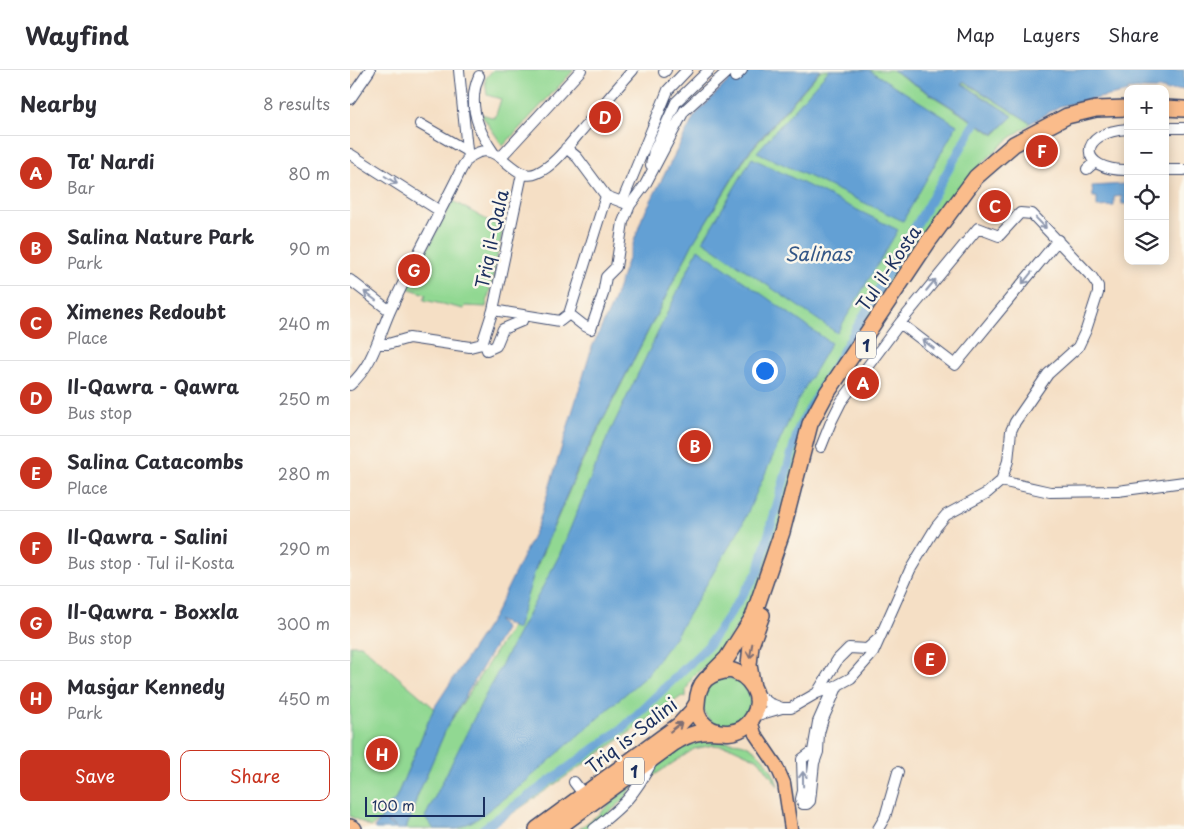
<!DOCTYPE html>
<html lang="en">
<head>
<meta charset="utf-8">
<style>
	:root { --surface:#fff; --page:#f2f2f3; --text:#2b2b33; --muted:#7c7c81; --line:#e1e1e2; --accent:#c8321e }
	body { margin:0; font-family:"Playpen Sans",sans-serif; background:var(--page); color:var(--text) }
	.controls { position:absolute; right:15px; top:15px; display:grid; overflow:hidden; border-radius:10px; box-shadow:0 2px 12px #0003 }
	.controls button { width:45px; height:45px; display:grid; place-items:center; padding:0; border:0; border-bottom:1px solid var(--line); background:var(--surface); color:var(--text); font:25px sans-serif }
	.scale { position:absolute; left:15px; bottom:12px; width:120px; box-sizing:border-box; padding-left:5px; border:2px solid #1b2f5e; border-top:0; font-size:14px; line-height:18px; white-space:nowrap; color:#1b2f5e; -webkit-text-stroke:4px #fbf7ec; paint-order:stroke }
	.you { position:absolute; left:414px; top:300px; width:18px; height:18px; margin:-12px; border:4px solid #fff; border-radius:50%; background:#1a73e8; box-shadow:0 0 0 8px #1a73e833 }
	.badge { display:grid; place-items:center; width:32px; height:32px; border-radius:50%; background:var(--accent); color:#fff; font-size:16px; font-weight:700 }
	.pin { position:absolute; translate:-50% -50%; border:2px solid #fff; box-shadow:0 1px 5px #0006 }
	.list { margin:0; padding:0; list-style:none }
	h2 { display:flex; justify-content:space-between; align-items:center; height:65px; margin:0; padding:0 20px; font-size:21px }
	h2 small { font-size:16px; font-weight:400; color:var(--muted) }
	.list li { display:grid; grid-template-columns:32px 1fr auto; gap:15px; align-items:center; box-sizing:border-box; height:75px; padding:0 20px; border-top:1px solid var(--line) }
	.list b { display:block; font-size:19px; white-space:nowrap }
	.list p { margin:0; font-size:16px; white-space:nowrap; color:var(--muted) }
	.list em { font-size:16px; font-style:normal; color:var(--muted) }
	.actions { display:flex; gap:10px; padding:15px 20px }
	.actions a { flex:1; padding:11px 0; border:1px solid var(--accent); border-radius:10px; text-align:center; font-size:18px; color:var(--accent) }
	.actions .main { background:var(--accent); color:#fff }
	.icon { flex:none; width:28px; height:28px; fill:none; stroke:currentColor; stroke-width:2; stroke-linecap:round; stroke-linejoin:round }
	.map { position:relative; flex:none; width:834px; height:759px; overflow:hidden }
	header { display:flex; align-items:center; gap:30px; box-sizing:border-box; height:70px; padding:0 25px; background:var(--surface); border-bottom:1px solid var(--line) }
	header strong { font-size:24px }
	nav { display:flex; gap:28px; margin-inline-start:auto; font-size:18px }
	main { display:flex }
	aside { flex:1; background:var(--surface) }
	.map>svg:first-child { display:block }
	.green { fill:#91d892; stroke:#568478 }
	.water { fill:#63a0d4; stroke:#3f6899 }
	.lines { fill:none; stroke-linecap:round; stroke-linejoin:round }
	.canal { stroke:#63a0d4; stroke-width:9 }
	.minor-casing { stroke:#3c496d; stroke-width:12 }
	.major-casing { stroke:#3c496d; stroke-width:15 }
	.highway-casing { stroke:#3c496d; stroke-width:18 }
	.minor { stroke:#fff; stroke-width:10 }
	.major { stroke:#fabc8b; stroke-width:12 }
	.highway { stroke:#fabc8b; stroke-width:15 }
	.oneway { stroke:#8d97ae }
	.oneway2 { stroke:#7f6e72 }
	.labels { text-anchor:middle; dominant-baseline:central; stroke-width:5; stroke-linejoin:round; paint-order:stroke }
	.shield { fill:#fbf7ec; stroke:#5e6b89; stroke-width:1 }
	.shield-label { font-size:16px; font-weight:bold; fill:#1b2f5e }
	.street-label { font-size:18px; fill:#1b2f5e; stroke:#fbf7ec }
	.water-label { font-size:19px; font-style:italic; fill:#345787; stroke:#fbf7ec }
</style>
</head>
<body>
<header>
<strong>Wayfind</strong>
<nav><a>Map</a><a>Layers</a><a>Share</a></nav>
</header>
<main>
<aside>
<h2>Nearby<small>8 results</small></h2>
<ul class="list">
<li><span class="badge">A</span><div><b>Ta' Nardi</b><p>Bar</p></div><em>80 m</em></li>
<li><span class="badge">B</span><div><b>Salina Nature Park</b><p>Park</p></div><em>90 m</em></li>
<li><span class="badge">C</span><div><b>Ximenes Redoubt</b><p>Place</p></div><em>240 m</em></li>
<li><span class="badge">D</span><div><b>Il-Qawra - Qawra</b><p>Bus stop</p></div><em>250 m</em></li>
<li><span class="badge">E</span><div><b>Salina Catacombs</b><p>Place</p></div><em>280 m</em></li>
<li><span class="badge">F</span><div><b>Il-Qawra - Salini</b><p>Bus stop · Tul il-Kosta</p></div><em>290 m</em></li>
<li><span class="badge">G</span><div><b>Il-Qawra - Boxxla</b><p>Bus stop</p></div><em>300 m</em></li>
<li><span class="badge">H</span><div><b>Masġar Kennedy</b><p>Park</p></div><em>450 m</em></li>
</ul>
<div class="actions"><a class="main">Save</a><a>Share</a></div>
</aside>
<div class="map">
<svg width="834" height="759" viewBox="0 0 834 759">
	<rect width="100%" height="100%" fill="#fbf7ec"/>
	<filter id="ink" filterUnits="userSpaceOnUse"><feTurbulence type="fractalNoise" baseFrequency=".02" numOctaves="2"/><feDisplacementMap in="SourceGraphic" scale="10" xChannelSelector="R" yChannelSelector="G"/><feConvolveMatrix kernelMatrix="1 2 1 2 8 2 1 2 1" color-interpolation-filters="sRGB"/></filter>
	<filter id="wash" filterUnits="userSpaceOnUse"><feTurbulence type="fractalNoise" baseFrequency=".0096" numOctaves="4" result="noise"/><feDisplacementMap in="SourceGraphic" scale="20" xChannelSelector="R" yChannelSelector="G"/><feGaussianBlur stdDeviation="1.12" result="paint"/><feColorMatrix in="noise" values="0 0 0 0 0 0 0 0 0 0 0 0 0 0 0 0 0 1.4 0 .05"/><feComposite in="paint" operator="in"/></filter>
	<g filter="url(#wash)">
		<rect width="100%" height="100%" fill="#f5dfc5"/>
		<path class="green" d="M143,0h81l-71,76 -22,-32 14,4 6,-19 -14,-4 -2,-16z
			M471,0h71l102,65 19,-19 -50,-32 1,-2 67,41c-9,7 -19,13 -28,21 -38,33 -68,75 -98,117l1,4 -79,124 -71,205 -20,34 -26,37 -9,4 -9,9 -6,12v8l-4,-2 -192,133h-85l6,-12 6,-20 30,-70 62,-96 71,-165 113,-223 55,-89z
			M103,131l50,28 -17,78 -21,-1 -1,3 -40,-9 2,-6 -19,-6z
			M0,575h11l73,63 -39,92 -11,10 -2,8 -11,9 -21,-11z
			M352 632a24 24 0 1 1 48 0a24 24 0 1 1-48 0Z
			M354,671c11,1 31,0 40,3 17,7 29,25 34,42l-19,-26 -28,-13 -18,-2 -19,4 -50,33c11,-19 39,-37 60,-41z
			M285,711l-11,19 -35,29h-10l19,-14z"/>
		<path class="water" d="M398,0h72l-73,84 -54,89 -114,223 -43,101 -19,62 -20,-9 8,9 -58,98 -30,70 -6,20 -6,12h-9v-2l-9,-6v2l8,4v2h-19l-2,-1 8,-10 2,-8 11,-10 39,-92 60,-92 44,-91 54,-178 20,-42 30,-87 53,-103 43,-44v9z
			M479,0h40l88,55 -54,96 -146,-69z
			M543,0h291v19l-19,2v-2h-37v3l-68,14 -29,17 -67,-42 -2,3 51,32 -19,18z
			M402,88l146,72 -61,103 -134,-92z
			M776,114l1,20h-5l-1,-8 -7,1v9l-17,1v-10h-4l-1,-11z
			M348,179l133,94 -31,53 -58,129 -67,112 -28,38 -123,108 -47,36 -20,10h-23l-9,-12 58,-117 76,-144 48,-118z"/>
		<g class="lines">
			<path class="canal" d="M133,759l140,-101 85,-82 50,-74 41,-145 177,-305"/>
		</g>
	</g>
	<g filter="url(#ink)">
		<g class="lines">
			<defs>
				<path id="minor" d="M109,0l9,90
					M314,2l2,-2
					M129,6c-12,27 -2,53 14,76
					M385,7l7,-7
					M0,29l20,-29
					M70,54l47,27
					M815,58h19
					M778,59c-51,3 -51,42 0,41
					M216,78l11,9 29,39 21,8
					M0,84l90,57
					M151,87l80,-87
					M301,95l3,-14 22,-49 33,-32
					M737,99l8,-7
					M815,100h19
					M272,132l46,-112 19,-20
					M0,210l40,31
					M143,240l67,11 9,-7 37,-118
					M219,244l14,11 8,4 12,-35 3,-17 10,-10 7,-45 7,-17 15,-20 39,-74 45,-41
					M550,253l55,42 103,-125
					M27,274h11l21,-6 61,9 12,-3 11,-34 29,-136
					M132,274l4,2 1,4 9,-4 7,-17 19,-8 1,-6
					M0,315c23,-20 28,-47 40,-74 20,-44 44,-87 66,-131 4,-8 9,-21 17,-25 26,-17 40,29 64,18 18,-8 31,-27 44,-42 17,-20 34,-41 52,-61
					M471,377l10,-25 10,-20 59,-79 78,-95 21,8 21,-23 12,1 60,63 6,9v7l-12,37 -8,17 -30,27 -33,48 -4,9 -3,30 -7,20
					M479,618v9l-11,25 -5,29 -11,8 1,32 -2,8 2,5h4l3,-3 4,-38 4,-11 1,-19 4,-14 15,-34
					M467,623l21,-34 11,-11 18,1 10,-9
					M432,638h9l26,-15 21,-8 13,-7 22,-25 37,-83 26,-43 10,-12 41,-22 14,-12 49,11 68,-1 66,-9
					M404,646l28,-8 -13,-5 -13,-10
					M224,712l10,13
					M244,759c30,-24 40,-33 58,-67
					M528,759l7,-12 13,-45"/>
				<path id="major" d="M401,650l4,14 21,31 8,18 7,46"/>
				<path id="highway" d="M815,38l19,1
					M380,600c20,5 35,27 23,47 -10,19 -38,21 -52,4 -4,-5 -5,-10 -4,-17 1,-23 11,-31 33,-34z
					M360,605l17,-17 26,-41 29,-85 28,-108 15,-28 103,-154 48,-65 38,-33 53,-28 29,-7 32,-1
					M403,617l-4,-22 2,-20 11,-30
					M0,757l4,2
					M187,759l142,-104 13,-14 5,-8
					M206,759l118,-86c15,-9 27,-13 44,-11"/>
			</defs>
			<use href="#minor" class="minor-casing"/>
			<use href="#major" class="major-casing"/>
			<use href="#highway" class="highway-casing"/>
			<use href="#minor" class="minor"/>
			<use href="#major" class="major"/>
			<use href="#highway" class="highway"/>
		</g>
		<defs><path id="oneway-shaft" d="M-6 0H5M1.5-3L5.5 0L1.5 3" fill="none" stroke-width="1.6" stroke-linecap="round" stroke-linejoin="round" transform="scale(1.25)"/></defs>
		<g class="oneway">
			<use href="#oneway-shaft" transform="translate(41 110) rotate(32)"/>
			<use href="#oneway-shaft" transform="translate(691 153) rotate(46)"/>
			<use href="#oneway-shaft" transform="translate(677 208) rotate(129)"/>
			<use href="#oneway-shaft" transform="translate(581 215) rotate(-50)"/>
			<use href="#oneway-shaft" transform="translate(20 226) rotate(-143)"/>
			<use href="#oneway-shaft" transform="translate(578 274) rotate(-142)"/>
			<use href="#oneway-shaft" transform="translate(453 709) rotate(-91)"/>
		</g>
		<g class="oneway2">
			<use href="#oneway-shaft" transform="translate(401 581) rotate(100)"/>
			<use href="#oneway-shaft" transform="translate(326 657) rotate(-38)"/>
		</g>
	</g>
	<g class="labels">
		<g class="shield">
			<rect x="506" y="261.5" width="20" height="27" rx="4"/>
			<rect x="274" y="687.5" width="20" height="27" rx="4"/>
		</g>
		<g class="shield-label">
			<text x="516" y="275">1</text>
			<text x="284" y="701">1</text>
		</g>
		<g class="street-label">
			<text transform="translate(141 169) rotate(-78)">Triq il-Qala</text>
			<text transform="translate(538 198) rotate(-56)">Tul il-Kosta</text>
			<text transform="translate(281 665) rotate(-38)">Triq is-Salini</text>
		</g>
		<g class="water-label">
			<text x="468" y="183">Salinas</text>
		</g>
	</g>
</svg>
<div class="controls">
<button>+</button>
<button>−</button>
<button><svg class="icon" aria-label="locate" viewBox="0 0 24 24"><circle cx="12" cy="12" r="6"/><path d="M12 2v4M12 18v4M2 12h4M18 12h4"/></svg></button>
<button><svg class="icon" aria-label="layers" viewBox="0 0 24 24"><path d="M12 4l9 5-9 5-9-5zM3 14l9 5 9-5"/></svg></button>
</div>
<div class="scale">100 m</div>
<div class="you"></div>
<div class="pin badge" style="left:513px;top:313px">A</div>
<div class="pin badge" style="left:345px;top:376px">B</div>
<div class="pin badge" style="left:645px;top:136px">C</div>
<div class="pin badge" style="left:255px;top:47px">D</div>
<div class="pin badge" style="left:580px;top:589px">E</div>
<div class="pin badge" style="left:692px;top:81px">F</div>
<div class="pin badge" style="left:64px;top:200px">G</div>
<div class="pin badge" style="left:32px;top:684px">H</div>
</div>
</main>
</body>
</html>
